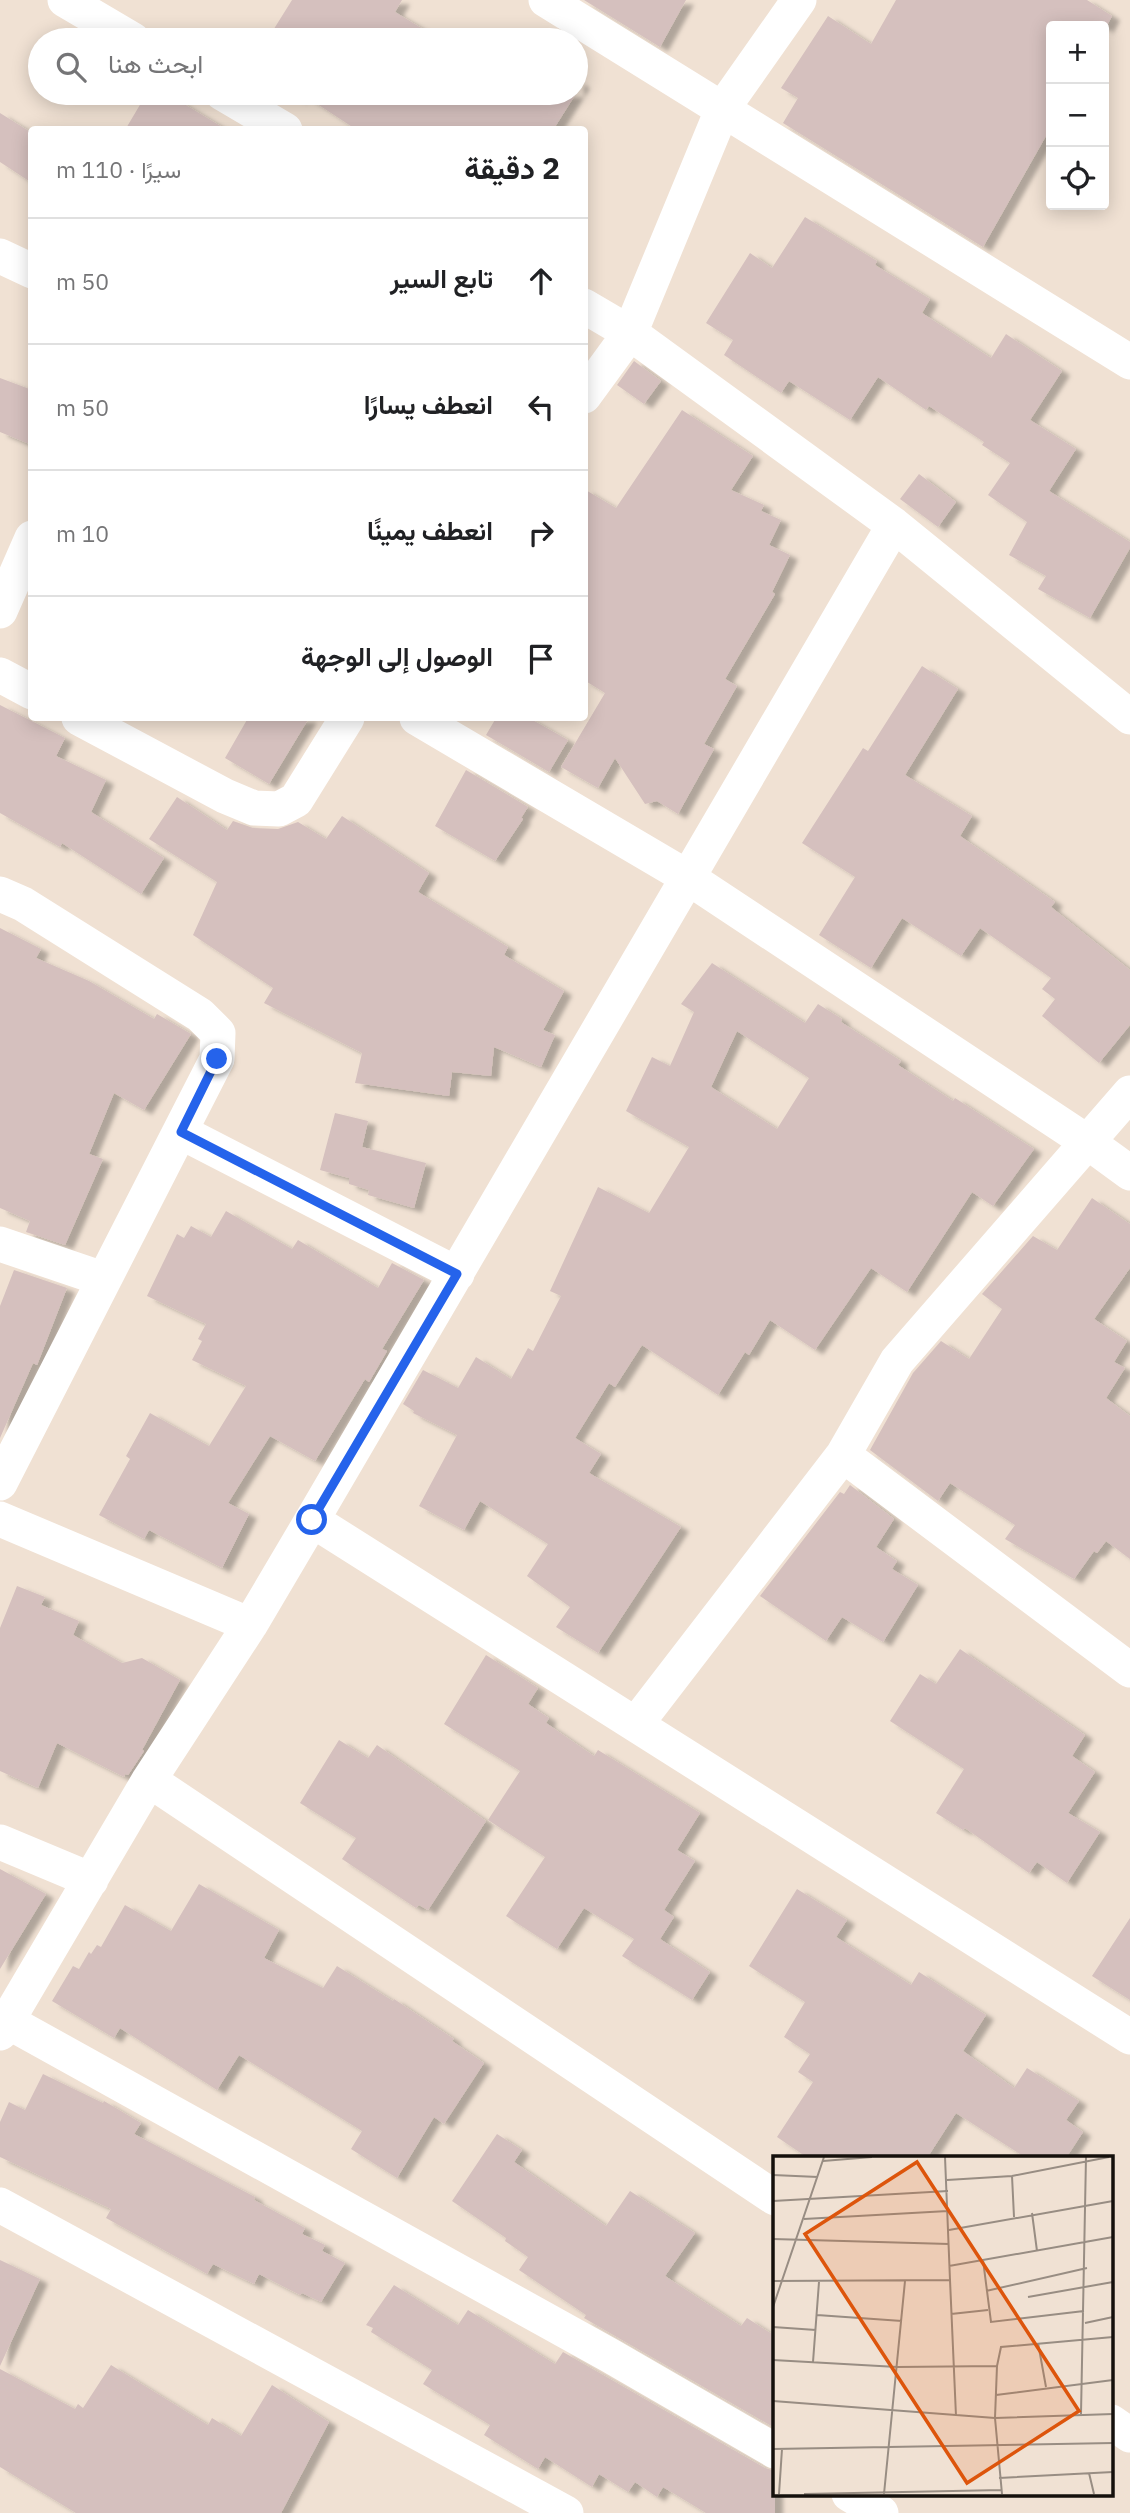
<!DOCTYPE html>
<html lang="ar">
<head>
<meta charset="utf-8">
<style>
	:root { --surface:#fff; --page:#f6f6f6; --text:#202124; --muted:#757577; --line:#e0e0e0 }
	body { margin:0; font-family:"IBM Plex Sans",Vazirmatn,sans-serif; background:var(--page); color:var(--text); direction:rtl }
	.controls { position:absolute; right:21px; top:21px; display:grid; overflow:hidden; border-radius:7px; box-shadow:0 4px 18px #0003 }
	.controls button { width:63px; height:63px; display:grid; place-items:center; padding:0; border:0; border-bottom:2px solid var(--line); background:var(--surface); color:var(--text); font:35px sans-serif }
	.stop { position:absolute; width:21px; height:21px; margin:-16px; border:5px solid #2563eb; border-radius:50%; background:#fff }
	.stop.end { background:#2563eb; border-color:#fff; box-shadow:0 2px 7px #0008 }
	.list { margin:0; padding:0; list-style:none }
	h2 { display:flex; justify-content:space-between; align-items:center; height:91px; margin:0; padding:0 28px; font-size:30px }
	h2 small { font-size:23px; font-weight:400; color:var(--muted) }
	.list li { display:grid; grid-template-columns:46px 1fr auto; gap:21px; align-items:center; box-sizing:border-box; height:126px; padding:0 28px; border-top:2px solid var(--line) }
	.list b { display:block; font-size:26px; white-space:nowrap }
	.list em { font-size:23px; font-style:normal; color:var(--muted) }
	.icon { flex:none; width:38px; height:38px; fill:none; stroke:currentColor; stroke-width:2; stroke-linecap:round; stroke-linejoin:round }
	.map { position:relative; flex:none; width:1130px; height:2513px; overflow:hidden; direction:ltr }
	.search { position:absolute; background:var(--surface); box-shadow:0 4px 18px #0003; left:28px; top:28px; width:560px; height:77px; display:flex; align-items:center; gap:18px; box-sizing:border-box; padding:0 24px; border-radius:38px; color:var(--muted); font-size:26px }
	.panel { position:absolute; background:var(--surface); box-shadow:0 4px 18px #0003; left:28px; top:126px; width:560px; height:595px; border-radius:7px; direction:rtl }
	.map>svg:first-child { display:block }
	.building { fill:#d5c0be; fill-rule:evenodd; filter:url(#shadow) }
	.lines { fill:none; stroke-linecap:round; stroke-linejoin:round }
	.street { stroke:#fff; stroke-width:35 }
	.route { stroke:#2563eb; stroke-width:9 }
	.inset-road { fill:none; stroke:#988d83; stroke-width:2 }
	.view { fill:#dd550c; fill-opacity:0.15; stroke:#dd550c; stroke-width:3.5 }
	.inset-edge { fill:none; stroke:#15100c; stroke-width:3.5 }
</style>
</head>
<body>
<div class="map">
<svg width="1130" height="2513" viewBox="0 0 1130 2513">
	<defs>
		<filter id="shadow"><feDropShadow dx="8" dy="4.5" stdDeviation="2" flood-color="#0004"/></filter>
	</defs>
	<rect width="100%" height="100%" fill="#f0e1d3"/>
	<path class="building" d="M292,0h110l-7,12 46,28h-179l7,-10 3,2z
		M584,0h102l-26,47z
		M896,0h191l25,16 -8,15v-5h-53v101l-68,120 -200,-124 15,-25 -17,-10 47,-72 43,28z
		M576,80l6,4 -29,46h-196l-55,-36 -3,5 -8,-6h285z
		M147,93h19l61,37h-102z
		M0,113l32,20v50l-32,-21z
		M805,217l72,44 -2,4 55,34 -8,14 69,45 15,-24 56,37 -32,49 46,29 -27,42 81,51v6l-40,70 -52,-29 8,-13 -37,-21 18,-33 -39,-27 22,-32 -28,-18 2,-3 -55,-36 -3,4 -48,-33 -28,43 -61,-39 -8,12 -57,-38 9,-15 -27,-17 44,-70 22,15z
		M634,361l27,20 -17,23 -27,-19z
		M0,378l32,12v55l-32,-13z
		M682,410l71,46 -22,34 33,15 -3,6 20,9 -12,25 21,10 -18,37 3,2 -50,85 12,7 -33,58 10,5 -36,65 -21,-13 -12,3 -30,-46 -17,30 -37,-21 44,-74 -21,-13v-191l32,19z
		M919,474l37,28 -18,25 -38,-28z
		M922,666l36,23 -53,86 67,41 -12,20 95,66 -4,5 79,63v55l-31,38 -57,-47 13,-17 -13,-10 9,-11 -71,-50 -19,28 -59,-38 -31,50 -52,-33 36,-58 -53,-34 61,-95 5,3z
		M0,705l65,33 -9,18 50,24 -15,32 73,46 -23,36 -79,-51 -2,4 -60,-34z
		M248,718h61l-40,66 -44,-26z
		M496,718h33l39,22 -19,32 -63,-37z
		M466,770l62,37 -7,11 2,1 -28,42 -60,-35z
		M177,797l50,33 6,-9 20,7 25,1 20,-7 28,17 16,-23 87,57 -11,19 90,55 -4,8 60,36 -21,39 12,5 -14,32 -47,-20 -3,29 -39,-4 -3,24 -94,-13 7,-30 -98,-50 9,-15 -80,-53 24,-53 -68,-43z
		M0,928l41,21 -5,9 53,23 65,38 3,-5 34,20 -47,76 -30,-17 -25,61 14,5 -38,86 -39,-13 4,-11 -30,-13z
		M712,963l93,60 13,-19 24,15 -1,3 60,39 -3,4 55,36 2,-3 79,51 -41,57 -21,-14 -65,100 -36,-24 -56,82 -45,-30 -21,35 -4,-3 -27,43 -76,-50 -27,42 -6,-4 -34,55 26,16 -12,19 92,54 -83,126 -42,-26 14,-20 -43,-31 21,-32 -68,-43 -16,29 -45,-24 38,-71 -44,-22 1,-2 -11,-7 20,-34 35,18 18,-31 35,22 17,-31 5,3 28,-55 -11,-5 48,-104 51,26 40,-66 -63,-36 26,-54 18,9 24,-54 -13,-8zM737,1031l72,47 -32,51 -66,-42z
		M335,1113l33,8 -6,26 64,16 -12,45 -46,-13 1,-5 -20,-6v-6l-29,-8z
		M1092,1198l38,26v44l-36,51 33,22 -13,21 11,6 -19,30 24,18v143l-24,-18 -9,12 -3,-2 -20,28 -69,-40 10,-14 -65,-42 -12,18 -68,-51 43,-77 28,-32 28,18 33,-50 -20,-15 51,-58 24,14z
		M226,1211l66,38 6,-9 80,48 14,-25 32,17 -42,69 5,2 -18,31 -4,-3 -50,82 -45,-25 -42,67 21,11 -27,54 -73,-38 -5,9 -45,-24 31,-56 -4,-3 24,-43 59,33 37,-60 -54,-26 10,-19 -4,-2 8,-15 -59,-28 30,-62 7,4 7,-12 20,11z
		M14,1270l53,18 -30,77 -4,-2 -33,75v-132z
		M850,1485l44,34 -18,28 21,14 -5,8 26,16 -35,57 -41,-25 -16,24 -66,-45 80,-104 4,2z
		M17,1586l28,11 -4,8 38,16 -6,14 49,28 20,-5 38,22 -38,70 2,1 -16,24 -3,-1 -1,3 -67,-34 -19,45 -38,-17v-143z
		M960,1649l125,86 -13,21 23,16 -27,41 32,19 -33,51 -30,-21 -8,11 -64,-45 -2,2 -27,-17 28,-44 -74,-48 30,-47 16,10z
		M486,1655l52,33 -10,16 21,14 -3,5 48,33 4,-6 102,63 -23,37 18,11 -31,49 10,7 -14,22 50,33 -18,28 -70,-44 12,-17 -50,-31 -27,41 -51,-33 39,-59 -57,-37 32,-49 -76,-47z
		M339,1740l29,18 9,-13 109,76 -58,89 -9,-5 -3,3 -74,-49 14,-21 -56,-35z
		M0,1869l46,25 -46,75z
		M199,1884l80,46 -15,28 59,30 14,-22 56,35 1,-2 60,40 -2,2 32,22 -40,61 -10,-7 -37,61 -46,-29 11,-18 -123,-76 -22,35 -97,-62 -6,10 -62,-37 21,-35 6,3 10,-17 2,2 6,-9 4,2 24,-42 46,26z
		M797,1889l50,31 -11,17 75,48 8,-13 67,43 -23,36 51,37 13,-20 52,33 -13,19 17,12 -17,26h-40l-70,-45 -29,45h-119l-31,-21 36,-55 -15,-10 12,-18 -26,-17 21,-35 -56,-36z
		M1130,1918v82l-38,-24z
		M43,2074l60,29 1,-2 37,22 -7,11 121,63 -1,3 51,28 -3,6 23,11 -3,6 23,12 -24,39 -19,-9 -2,2 -41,-21 -5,10 -41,-20 -6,10 -101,-56 5,-9 -111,-52v-35l9,-20 16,8z
		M497,2134l25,16 -8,12 92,64 24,-35 65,42 -30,43 76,50 6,-8 28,18v92l-191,-110 2,-3 -67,-45 9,-13 -23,-16 1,-3 -54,-37z
		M0,2260l40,19 -40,87z
		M394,2285l64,40 10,-15 87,54 8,-12 202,116 10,3v42h-69l-43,-26 -6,10 -22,-15 -7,10 -29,-18 -7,13 -47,-30 -7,12 -54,-34 6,-10 -67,-41 9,-14 -61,-38 2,-4 -7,-3z
		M111,2365l97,60 4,-7 29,18 31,-51 57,37 -48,91h-205l-76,-46v-98l75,40 3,-5 5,4z"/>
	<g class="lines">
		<path class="street" d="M65,0l68,40
			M546,0l584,362
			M222,93l63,37
			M0,256l32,15
			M584,306l46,27 264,192 236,192
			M584,396l46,-63 93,-225 76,-108
			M894,525l-582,995 818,517
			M0,611l32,-73
			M0,675l32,17
			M79,718l146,78 29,12 25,1 17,-9 51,-82
			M417,718l270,159 402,266 41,30
			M0,894l23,10 177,111 18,18 -1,26 -217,424
			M181,1132l276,142
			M0,1244l103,35
			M843,1455l287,215
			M0,1519l250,106
			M636,1724l207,-269 54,-94 233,-268
			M149,1780l626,418
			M0,1842l91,38
			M7,2021l602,334 166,96
			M0,2033l149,-253 101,-155 62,-105
			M0,2205l566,308
			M1111,2422l19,13
			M849,2494l32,19"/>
	</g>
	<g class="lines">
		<path class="route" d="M217,1059l-36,73 276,142 -145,246"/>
	</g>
	<g transform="translate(773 2156)">
		<rect width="340" height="340" fill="#f0e1d3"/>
		<path class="inset-road" d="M172,1l5,123M50,5l49,-4M0,19l45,2M239,20l2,41M174,24l65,-4 97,-19M0,45l175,-10M259,57l5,38M31,63l144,-8M176,74l164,-29M0,83l176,5M210,104l8,62 93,-11M176,110l164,-29M0,125l177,-1 6,136M213,135l101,-23M255,141l85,-15M0,151l51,-150M178,158l37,-4M44,159l85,6M312,167l28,-6M0,171l43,3M265,187l8,44M0,204l124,7 100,-1 -2,52 7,76M40,206l6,-80M224,210l4,-19 112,-10M223,239l117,-15M0,245l222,17 118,-4M308,258l5,-257M0,293l340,-6M316,317l5,21M226,322l114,-6M6,338l3,-45M31,338l198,-4M111,338l21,-213"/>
		<path class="view" d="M144,6l162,249 -112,72 -162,-249z"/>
		<rect width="340" height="340" class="inset-edge"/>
	</g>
</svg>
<div class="controls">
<button>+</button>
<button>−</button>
<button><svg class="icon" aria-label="locate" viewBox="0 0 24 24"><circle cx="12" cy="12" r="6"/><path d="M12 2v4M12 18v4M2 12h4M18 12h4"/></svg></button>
</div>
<div class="stop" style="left:312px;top:1520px"></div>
<div class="stop end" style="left:217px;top:1059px"></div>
<div class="search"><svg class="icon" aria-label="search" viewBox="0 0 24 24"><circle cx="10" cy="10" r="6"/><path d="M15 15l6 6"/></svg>ابحث هنا</div>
<section class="panel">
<h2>2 دقيقة<small>سيرًا · 110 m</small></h2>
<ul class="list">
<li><svg class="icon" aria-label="ahead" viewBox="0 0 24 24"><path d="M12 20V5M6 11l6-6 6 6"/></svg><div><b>تابع السير</b></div><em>50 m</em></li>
<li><svg class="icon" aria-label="left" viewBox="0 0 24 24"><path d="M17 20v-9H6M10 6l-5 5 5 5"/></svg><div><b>انعطف يسارًا</b></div><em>50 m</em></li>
<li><svg class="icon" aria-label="right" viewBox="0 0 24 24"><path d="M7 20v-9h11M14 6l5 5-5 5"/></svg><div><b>انعطف يمينًا</b></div><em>10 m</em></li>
<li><svg class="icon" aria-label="arrive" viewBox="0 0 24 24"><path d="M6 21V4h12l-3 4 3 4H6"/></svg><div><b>الوصول إلى الوجهة</b></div></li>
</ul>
</section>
</div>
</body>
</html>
